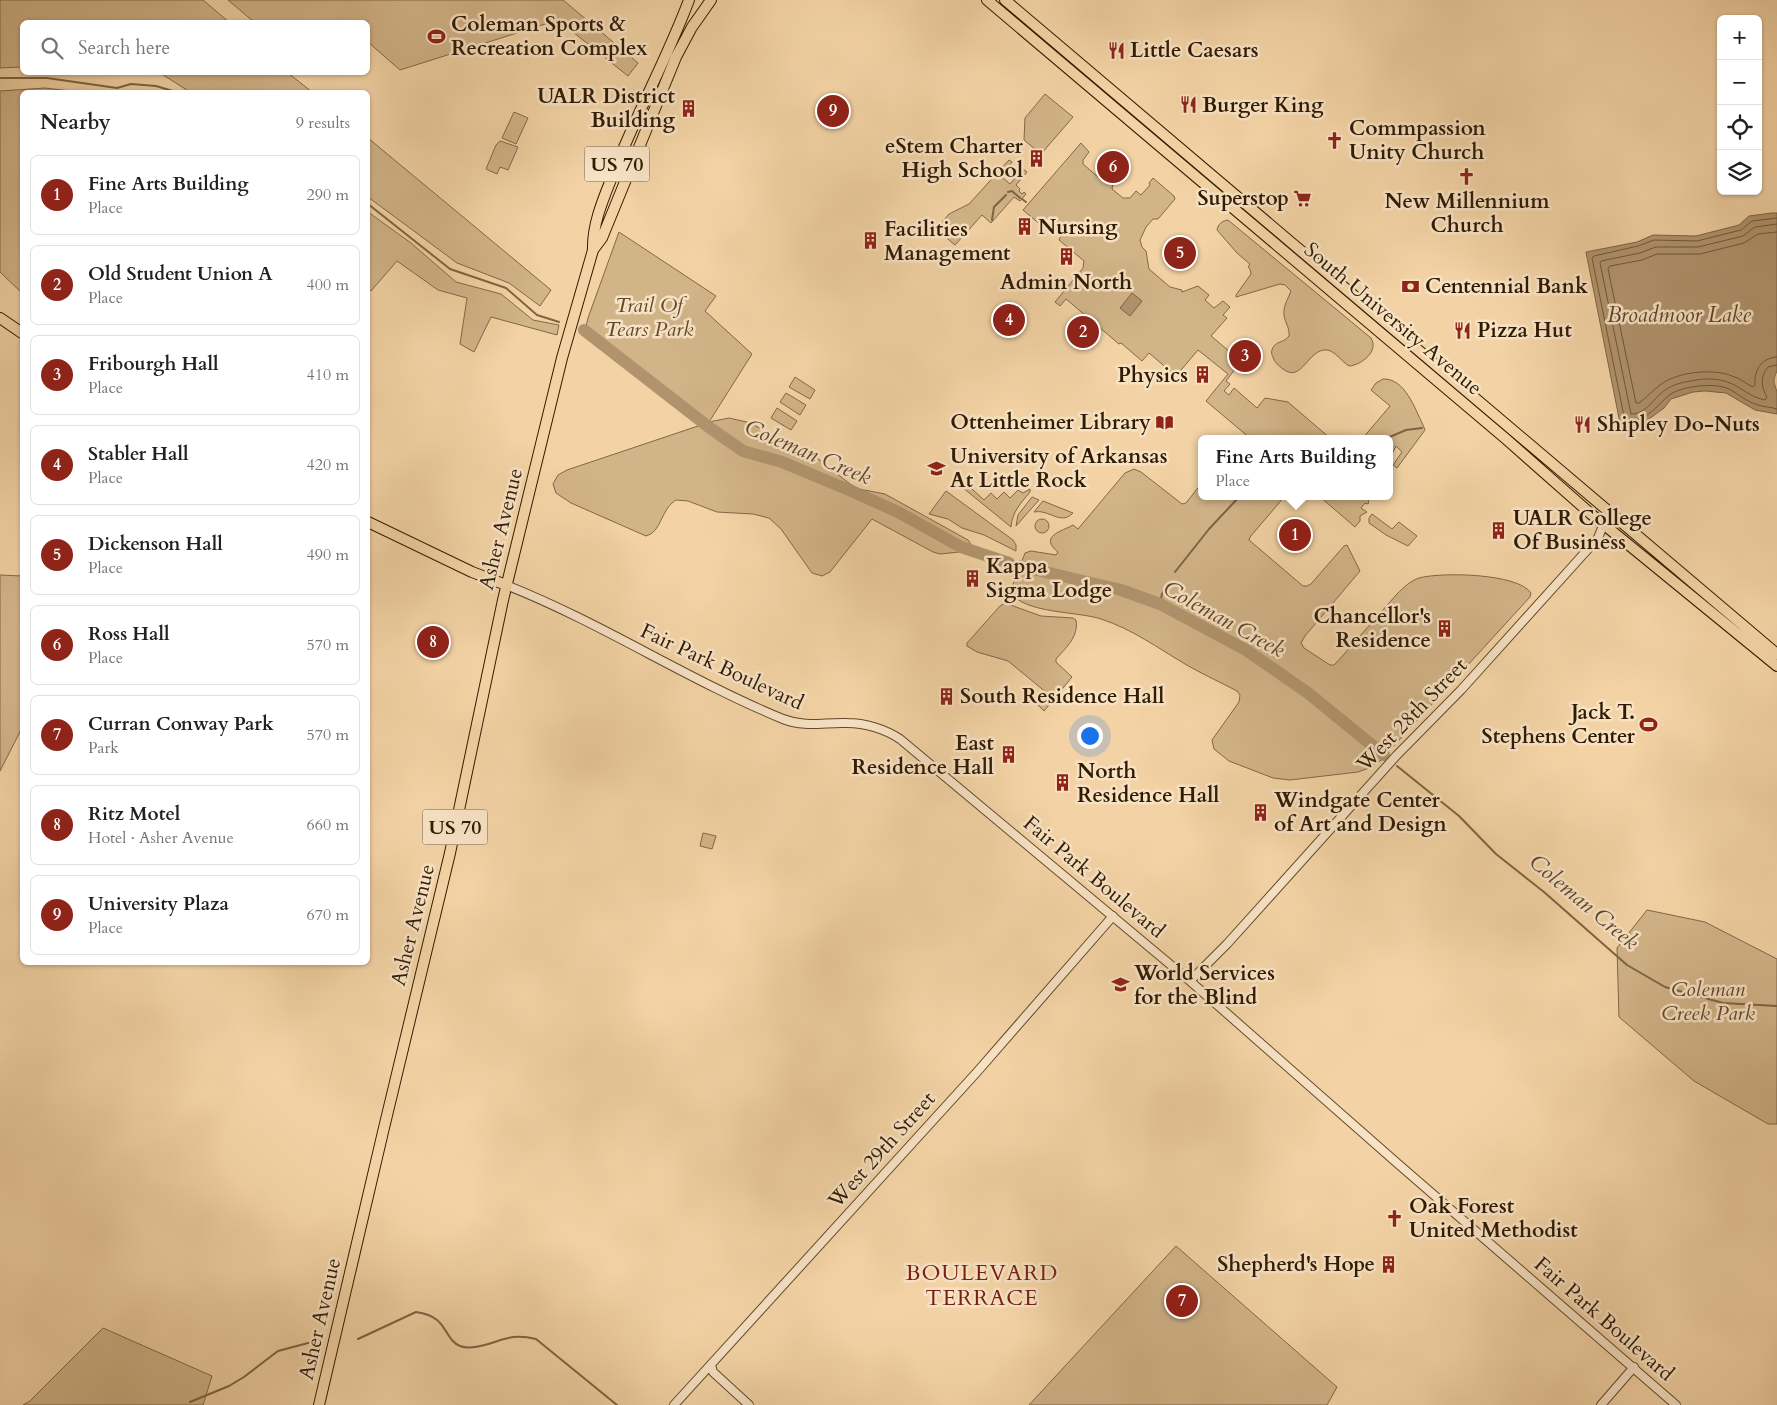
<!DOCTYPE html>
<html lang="en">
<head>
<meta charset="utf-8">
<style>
	:root { --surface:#fff; --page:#f6f6f6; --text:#202124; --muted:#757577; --line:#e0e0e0; --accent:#8f2418 }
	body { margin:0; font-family:Cardo,serif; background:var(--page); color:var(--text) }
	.controls { position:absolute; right:15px; top:15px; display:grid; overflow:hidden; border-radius:8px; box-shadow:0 1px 4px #0004 }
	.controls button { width:45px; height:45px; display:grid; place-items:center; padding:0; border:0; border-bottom:1px solid var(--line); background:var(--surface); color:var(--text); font:25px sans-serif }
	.you { position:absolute; left:1089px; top:735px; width:18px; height:18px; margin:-12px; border:4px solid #fff; border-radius:50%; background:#1a73e8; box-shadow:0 0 0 8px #1a73e833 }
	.badge { display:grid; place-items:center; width:32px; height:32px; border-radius:50%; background:var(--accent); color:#fff; font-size:16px; font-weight:700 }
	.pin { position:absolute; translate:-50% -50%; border:2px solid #fff; box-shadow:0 1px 5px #0006 }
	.popup { position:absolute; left:1198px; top:435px; width:195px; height:65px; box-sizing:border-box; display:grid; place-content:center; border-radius:8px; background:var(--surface); filter:drop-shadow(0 1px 4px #0005); font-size:16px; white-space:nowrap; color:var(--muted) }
	.popup b { font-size:19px; color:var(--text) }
	.popup::after { content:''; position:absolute; left:50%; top:100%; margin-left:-10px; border:10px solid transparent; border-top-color:var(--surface) }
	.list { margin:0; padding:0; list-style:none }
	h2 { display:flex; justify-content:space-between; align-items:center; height:65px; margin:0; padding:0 20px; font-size:21px }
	h2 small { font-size:16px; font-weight:400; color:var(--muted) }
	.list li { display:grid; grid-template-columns:32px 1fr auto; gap:15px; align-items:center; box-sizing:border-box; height:80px; margin:0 10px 10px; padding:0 10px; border:1px solid var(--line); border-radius:8px }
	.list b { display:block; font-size:19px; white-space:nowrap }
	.list p { margin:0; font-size:16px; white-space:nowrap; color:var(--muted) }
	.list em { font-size:16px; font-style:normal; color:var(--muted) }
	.icon { flex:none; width:28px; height:28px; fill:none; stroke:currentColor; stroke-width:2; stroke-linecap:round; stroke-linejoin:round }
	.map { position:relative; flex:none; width:1777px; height:1405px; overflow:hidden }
	.search { position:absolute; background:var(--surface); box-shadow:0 1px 4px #0004; left:20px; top:20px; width:350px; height:55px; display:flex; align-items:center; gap:12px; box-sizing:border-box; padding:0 18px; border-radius:8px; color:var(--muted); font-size:19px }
	.panel { position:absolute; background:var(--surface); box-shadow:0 1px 4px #0004; left:20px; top:90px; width:350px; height:875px; border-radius:8px }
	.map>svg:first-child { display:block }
	.green { fill:#d2b489; stroke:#816846 }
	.water { fill:#b1946e; stroke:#7d6443 }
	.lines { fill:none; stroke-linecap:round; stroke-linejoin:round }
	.shore { stroke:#705838; stroke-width:1 }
	.stream { stroke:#7d6443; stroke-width:2 }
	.river { stroke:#b1946e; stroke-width:12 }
	.minor-casing { stroke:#61492b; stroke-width:10 }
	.major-casing { stroke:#301b02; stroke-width:12 }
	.minor { stroke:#f7e2c4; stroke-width:8 }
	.major { stroke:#f3d3a5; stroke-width:10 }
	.labels { text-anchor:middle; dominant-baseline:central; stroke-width:5; stroke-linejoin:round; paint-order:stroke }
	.shield { fill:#f7e2c4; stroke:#6c573c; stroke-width:1 }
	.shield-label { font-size:20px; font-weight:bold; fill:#301b02 }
	.poi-label { font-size:21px; font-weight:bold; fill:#301b02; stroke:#f7e2c4; text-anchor:start }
	.park-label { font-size:21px; font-style:italic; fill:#61492a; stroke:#f7e2c4 }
	.street-label { font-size:21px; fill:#301b02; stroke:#f7e2c4 }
	.water-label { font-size:22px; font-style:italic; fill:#5d4528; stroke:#f7e2c4 }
	.neighbourhood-label { font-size:22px; letter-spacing:1px; fill:#7a1f14; stroke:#f7e2c4 }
</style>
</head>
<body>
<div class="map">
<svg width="1777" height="1405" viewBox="0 0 1777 1405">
	<rect width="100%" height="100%" fill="#f3d3a5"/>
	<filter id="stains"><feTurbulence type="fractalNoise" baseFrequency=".004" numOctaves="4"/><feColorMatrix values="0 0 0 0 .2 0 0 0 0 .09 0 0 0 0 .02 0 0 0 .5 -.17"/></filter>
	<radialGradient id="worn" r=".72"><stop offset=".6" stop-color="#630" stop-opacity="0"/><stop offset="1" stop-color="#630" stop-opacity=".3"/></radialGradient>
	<path class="green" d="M0,0h203l26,22h-207v45l-22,1z
		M228,0h335l75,63 -10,13 -70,-56 -158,50 -32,-28v-20h-114z
		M160,73h128l24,19h-122z
		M45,88l34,4h-57v201l-22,-21v-181z
		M1045,94l28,23 -32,37 -17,-14 1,-22z
		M514,112l14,6 -12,26 -14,-6z
		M368,138l183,152 -11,16 -31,-23 -52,-20 -89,-66z
		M500,141l18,6 -10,23 -8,-3 -3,7 -11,-5 10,-24z
		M1081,143l8,9 -6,8v4l15,13 8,-7 8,7 -2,12 11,9h7l6,-7 5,4 9,-10 -1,-2 4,-5 21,18 1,3 -17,20h-5l-7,8 -6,13 2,7 4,4 3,18 21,18 12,3v2l16,-6 11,9 -4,5 9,8 9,-7 7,6 -7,8 4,3 -16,18 30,25 -15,20 4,3 -6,7 5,4 5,-7 23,20 8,-10 23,4 43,37h-80l-45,-38 22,-27 -30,-24 -22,26 -27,-23 -7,8 -21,-18 -2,1 -53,-45 -6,7 -5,-4 28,-34 1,-7 -25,-21 2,-4 -9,-8 -4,3 -25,-21z
		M1009,160l3,2 -11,14 9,8 13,-15 4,3 -11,13 4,4 -1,2 3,3 2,-2 2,2 -6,7 -6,-4 -23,26 -9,-8 -27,30 -19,-16 13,-15 20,-10z
		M368,212l43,31 45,39 45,12 32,26 26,5 -2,10 -66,-18 -17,35 -14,-8 7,-46 -29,-8 -41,-29 -26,30 -3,-2z
		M1228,220l143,118c8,13 -9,27 -22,28 -7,-4 -14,-15 -22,-16 -19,-2 -25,34 -44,19 -4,-3 -9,-7 -10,-12 -2,-3 -2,-7 1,-11 4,-5 11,-4 15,-10 1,-8 -4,-13 -5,-21 -1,-9 4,-16 7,-24l-6,-6 -5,-1 -44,13v-2l15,-21 -1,-5 -2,-2 2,-3 -13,-11 -20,-23c1,-6 5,-9 11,-10z
		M619,232l97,64 -11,15 47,43 -43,68 20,-4 22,5 39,24 27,11 33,26 9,5 26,5 83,46 4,6 -3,5 -29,3 -7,-2 -61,-33 -42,53 -8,4 -10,-3 -31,-44 -12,-11 -16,-4 -36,-2 -29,-11 -12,-1c-16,10 -14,32 -30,36l-75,-33 -15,-10 -3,-9 5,-9 9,-5 134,-45 -117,-90 4,-17z
		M795,377l20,13 -5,9 -21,-12z
		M1383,379c22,-1 32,30 40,46l2,5 -28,38 -4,-3 9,-13 -6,-6 -4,8 -2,-1 -1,2v-16h-27l28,-33 -19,-16 5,-7z
		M786,393l20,12 -6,10 -20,-13z
		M777,408l20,13 -6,9 -20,-12z
		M1134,469l7,3 41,32 4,-1 15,-19v12h84l-35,41 -1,3 54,46h4l4,-2 33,-38 3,-1 13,26 -55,65 -4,7 3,5 26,17h4l3,-3 60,-68c6,-6 13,-13 22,-16 21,-6 99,-5 112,15l-1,4 -150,164 -11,7 -11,4 -68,8 -17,-2 -44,-17 -15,-12 -2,-9 27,-38 1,-7 -3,-4c-17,-9 -35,-17 -52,-27 -27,-16 -53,-35 -84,-45 -24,-8 -76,-5 -91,-27l15,-39 6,-2 25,4 2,-3c-20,-16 5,-21 15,-27l5,4 47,-56z
		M961,479l23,21 7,-7 6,6 7,-7 6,6 8,-8 5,3 7,-4v3c-9,11 -18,20 -19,35l-54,-44z
		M946,491l67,49 3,5v6l-32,-16 -22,-7 -14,-9 -19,-5z
		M1319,496h49l2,2 -2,4 1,1 -2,1 -2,-1 -4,5 6,4 -7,4v5l-5,6z
		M1032,497l7,3 -23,26 2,-11z
		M1043,501l30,12c-13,13 -23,-4 -39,-1z
		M1372,514l20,15 7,-7 18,14 -9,10 -22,-11 -17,-12v-5z
		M1035 526a7 7 0 1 1 14 0a7 7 0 1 1-14 0Z
		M0,575l22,1v152l-22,43z
		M1005,603l36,13 32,2 3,2c3,16 -10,28 -20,39v3l16,15 -28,34 -6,-6 9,-12 -39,-32 -31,-9 -10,-6v-3l33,-37z
		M703,833l13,3 -4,13 -12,-3z
		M1647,910l58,12 72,37v165h-9l-74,-43 -75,-64 -2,-69z
		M1176,1246l161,141 -10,18h-298z
		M103,1328l109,48 -9,29h-180l7,-4z"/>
	<path class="water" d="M1772,213h5v158c-5,11 -3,10 0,21 0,6 0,15 0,22l-22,-4 -29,-17 -21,-2 -12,1 -22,7 -7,9 -23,17 -20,3 -35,-176 51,-10 16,-7 43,1 43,-11 10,-9z
		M1132,293l10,8 -12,15 -10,-8z"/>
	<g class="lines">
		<path class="shore" d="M1777,218l-25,3 -11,9 -44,11 -43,-1 -16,6 -44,10 -2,2 33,163c19,2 30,-13 42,-24 6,-6 18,-9 25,-10 12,-2 28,-3 39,3 8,5 17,12 27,15 6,2 13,2 19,4
			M1777,224l-22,3 -12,9 -45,11h-42l-16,6 -39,8 -1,2 31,151c15,0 23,-16 34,-24 7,-5 18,-8 26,-9 12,-3 27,-3 39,2 12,5 22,15 35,17l2,-3c-6,-10 -7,-21 1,-30l9,-2
			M1777,232l-19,2 -14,9 -44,11h-43l-15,6 -32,6 -2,3 28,134h3c7,-5 13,-12 21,-18 16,-13 53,-17 72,-9 8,2 14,8 21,11l2,-2c-1,-15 6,-27 22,-28"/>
		<path class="stream" d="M0,78h47l70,10 14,-4 25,2 20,6
			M1008,192l4,-1 8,7
			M1022,199l4,3
			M368,204l82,65 56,19 31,27 22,7
			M992,220l2,-13 12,-12
			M1385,439l21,-9 16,-2
			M1175,572l34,-43 31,-33
			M1160,604l2,-10 5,-10
			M1397,766l62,50 37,38 48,38 83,73 38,22 58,16 54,3
			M358,1339l58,-27c7,1 15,3 21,8 9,7 12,22 23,26 13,6 39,-7 53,-9 9,-1 15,0 23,2l81,66
			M190,1402l39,-16 15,-9 34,-26 30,-8h13"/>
		<path class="river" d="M584,330l126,98 33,23 39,11 67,28 49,22 63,35 48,16
			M1020,566l101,24 39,14 86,46 62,43 76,62"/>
		<defs>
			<path id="minor" d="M506,585c96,38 182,95 277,134 23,9 41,3 64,4 18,0 38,6 53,16l290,242 207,182 279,242
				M1190,981l37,-37 169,-188 65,-66 137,-152 11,-27
				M711,1365l2,7 36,33
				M674,1405l303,-333 136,-156
				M1601,1405l33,-38"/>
			<path id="major" d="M987,0l519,439 85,75 186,152
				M1005,0l772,654
				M593,250l9,-12 74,-181 16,-30 19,-27
				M0,318l22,15
				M368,522l104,50 34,13
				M319,1405l64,-273 67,-279 53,-253 59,-242 31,-108c-1,-26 11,-53 21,-78 22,-58 53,-113 75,-172"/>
		</defs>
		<use href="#minor" class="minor-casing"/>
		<use href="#major" class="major-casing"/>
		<use href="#minor" class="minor"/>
		<use href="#major" class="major"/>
	</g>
	<defs>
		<symbol id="stadium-bare" viewBox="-9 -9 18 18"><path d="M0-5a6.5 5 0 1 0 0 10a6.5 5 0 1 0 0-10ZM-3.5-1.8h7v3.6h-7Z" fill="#8f2418" stroke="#f7e2c4" stroke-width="2.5" paint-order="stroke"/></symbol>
		<symbol id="restaurant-bare" viewBox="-9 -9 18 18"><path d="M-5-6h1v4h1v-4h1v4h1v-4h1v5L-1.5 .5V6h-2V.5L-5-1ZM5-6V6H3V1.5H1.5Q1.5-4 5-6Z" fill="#8f2418" stroke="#f7e2c4" stroke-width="2.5" paint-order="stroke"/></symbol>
		<symbol id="building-bare" viewBox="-9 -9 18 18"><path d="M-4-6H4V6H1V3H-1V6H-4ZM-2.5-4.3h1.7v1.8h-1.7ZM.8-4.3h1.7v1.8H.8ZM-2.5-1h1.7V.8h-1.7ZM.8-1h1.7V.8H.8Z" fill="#8f2418" stroke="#f7e2c4" stroke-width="2.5" paint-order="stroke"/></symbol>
		<symbol id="church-bare" viewBox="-9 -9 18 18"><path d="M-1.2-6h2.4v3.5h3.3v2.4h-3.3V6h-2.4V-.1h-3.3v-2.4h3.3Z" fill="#8f2418" stroke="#f7e2c4" stroke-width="2.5" paint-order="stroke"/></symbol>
		<symbol id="supermarket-bare" viewBox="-9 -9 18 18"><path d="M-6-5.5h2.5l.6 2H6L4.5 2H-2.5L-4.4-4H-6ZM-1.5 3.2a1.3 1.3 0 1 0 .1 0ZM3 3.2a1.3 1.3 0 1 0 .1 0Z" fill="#8f2418" stroke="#f7e2c4" stroke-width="2.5" paint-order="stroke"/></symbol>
		<symbol id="bank-bare" viewBox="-9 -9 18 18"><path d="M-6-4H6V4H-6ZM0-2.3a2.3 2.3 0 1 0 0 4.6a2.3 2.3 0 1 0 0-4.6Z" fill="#8f2418" stroke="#f7e2c4" stroke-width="2.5" paint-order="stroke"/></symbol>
		<symbol id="library-bare" viewBox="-9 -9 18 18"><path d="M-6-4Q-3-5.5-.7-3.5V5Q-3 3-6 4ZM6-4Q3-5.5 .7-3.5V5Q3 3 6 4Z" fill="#8f2418" stroke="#f7e2c4" stroke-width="2.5" paint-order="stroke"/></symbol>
		<symbol id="university-bare" viewBox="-9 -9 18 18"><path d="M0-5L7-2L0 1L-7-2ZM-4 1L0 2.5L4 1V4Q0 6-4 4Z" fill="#8f2418" stroke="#f7e2c4" stroke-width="2.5" paint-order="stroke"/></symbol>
	</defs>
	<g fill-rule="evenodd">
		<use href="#stadium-bare" x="424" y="24" width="25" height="25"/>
		<use href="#restaurant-bare" x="1104" y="38" width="25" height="25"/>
		<use href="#restaurant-bare" x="1176" y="92" width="25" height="25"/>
		<use href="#building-bare" x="676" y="96" width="25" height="25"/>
		<use href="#church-bare" x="1322" y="128" width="25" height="25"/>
		<use href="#building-bare" x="1024" y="146" width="25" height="25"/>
		<use href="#church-bare" x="1454" y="164" width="25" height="25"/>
		<use href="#supermarket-bare" x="1290" y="186" width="25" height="25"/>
		<use href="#building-bare" x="1012" y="214" width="25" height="25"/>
		<use href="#building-bare" x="858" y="228" width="25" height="25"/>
		<use href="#building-bare" x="1054" y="244" width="25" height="25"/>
		<use href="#bank-bare" x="1398" y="274" width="25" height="25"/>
		<use href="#restaurant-bare" x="1450" y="318" width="25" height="25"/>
		<use href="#building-bare" x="1190" y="362" width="25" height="25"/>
		<use href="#library-bare" x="1152" y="410" width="25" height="25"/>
		<use href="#restaurant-bare" x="1570" y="412" width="25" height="25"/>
		<use href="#university-bare" x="924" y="456" width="25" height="25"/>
		<use href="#building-bare" x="1486" y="518" width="25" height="25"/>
		<use href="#building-bare" x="960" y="566" width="25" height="25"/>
		<use href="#building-bare" x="1432" y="616" width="25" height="25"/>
		<use href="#building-bare" x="934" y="684" width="25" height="25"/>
		<use href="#stadium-bare" x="1636" y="712" width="25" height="25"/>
		<use href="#building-bare" x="996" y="742" width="25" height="25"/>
		<use href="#building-bare" x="1050" y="770" width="25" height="25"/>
		<use href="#building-bare" x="1248" y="800" width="25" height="25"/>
		<use href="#university-bare" x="1108" y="972" width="25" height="25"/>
		<use href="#church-bare" x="1382" y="1206" width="25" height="25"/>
		<use href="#building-bare" x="1376" y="1252" width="25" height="25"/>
	</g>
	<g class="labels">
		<g class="shield">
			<rect x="584.5" y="146.5" width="65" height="35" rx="4"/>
			<rect x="422.5" y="809.5" width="65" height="35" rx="4"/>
		</g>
		<g class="shield-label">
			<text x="617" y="164">US 70</text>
			<text x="455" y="827">US 70</text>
		</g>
		<g class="poi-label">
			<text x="451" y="24">Coleman Sports &amp;<tspan x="451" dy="24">Recreation Complex</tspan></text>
			<text x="1130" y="50">Little Caesars</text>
			<text x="675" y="96" text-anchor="end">UALR District<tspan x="675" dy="24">Building</tspan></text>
			<text x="1202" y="105">Burger King</text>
			<text x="1349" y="128">Commpassion<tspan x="1349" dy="24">Unity Church</tspan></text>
			<text x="1023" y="146" text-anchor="end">eStem Charter<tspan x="1023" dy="24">High School</tspan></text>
			<text x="1289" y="198" text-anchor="end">Superstop</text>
			<text x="1467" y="201" text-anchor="middle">New Millennium<tspan x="1467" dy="24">Church</tspan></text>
			<text x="1038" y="227">Nursing</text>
			<text x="884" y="229">Facilities<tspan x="884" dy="24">Management</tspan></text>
			<text x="1066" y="282" text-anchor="middle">Admin North</text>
			<text x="1425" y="286">Centennial Bank</text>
			<text x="1477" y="330">Pizza Hut</text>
			<text x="1188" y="375" text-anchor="end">Physics</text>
			<text x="1151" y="422" text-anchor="end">Ottenheimer Library</text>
			<text x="1597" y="424">Shipley Do-Nuts</text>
			<text x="950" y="456">University of Arkansas<tspan x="950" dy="24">At Little Rock</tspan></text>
			<text x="1513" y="518">UALR College<tspan x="1513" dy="24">Of Business</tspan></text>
			<text x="986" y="566">Kappa<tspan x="986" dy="24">Sigma Lodge</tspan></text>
			<text x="1431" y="616" text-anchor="end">Chancellor's<tspan x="1431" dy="24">Residence</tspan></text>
			<text x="960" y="696">South Residence Hall</text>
			<text x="1635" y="712" text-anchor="end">Jack T.<tspan x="1635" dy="24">Stephens Center</tspan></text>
			<text x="994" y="743" text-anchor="end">East<tspan x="994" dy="24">Residence Hall</tspan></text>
			<text x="1077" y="771">North<tspan x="1077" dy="24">Residence Hall</tspan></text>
			<text x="1274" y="800">Windgate Center<tspan x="1274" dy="24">of Art and Design</tspan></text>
			<text x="1134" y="973">World Services<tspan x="1134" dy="24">for the Blind</tspan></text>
			<text x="1409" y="1206">Oak Forest<tspan x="1409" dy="24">United Methodist</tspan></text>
			<text x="1375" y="1264" text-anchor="end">Shepherd's Hope</text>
		</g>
		<g class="park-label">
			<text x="649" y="305">Trail Of<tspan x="649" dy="24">Tears Park</tspan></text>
			<text x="1708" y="989">Coleman<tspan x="1708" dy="24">Creek Park</tspan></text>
		</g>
		<g class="street-label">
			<text transform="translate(1393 319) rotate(40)">South University Avenue</text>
			<text transform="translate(501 529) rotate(-76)">Asher Avenue</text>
			<text transform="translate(722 667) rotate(25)">Fair Park Boulevard</text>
			<text transform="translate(1412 715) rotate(-46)">West 28th Street</text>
			<text transform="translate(1094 877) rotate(40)">Fair Park Boulevard</text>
			<text transform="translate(413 925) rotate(-76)">Asher Avenue</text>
			<text transform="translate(882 1150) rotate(-48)">West 29th Street</text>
			<text transform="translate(320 1319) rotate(-77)">Asher Avenue</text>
			<text transform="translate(1604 1319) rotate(41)">Fair Park Boulevard</text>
		</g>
		<g class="water-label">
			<text x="1679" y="315">Broadmoor Lake</text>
			<text transform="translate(808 452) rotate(23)">Coleman Creek</text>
			<text transform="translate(1224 619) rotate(29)">Coleman Creek</text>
			<text transform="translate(1584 902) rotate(40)">Coleman Creek</text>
		</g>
		<g class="neighbourhood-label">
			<text x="982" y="1273">BOULEVARD<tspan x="982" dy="25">TERRACE</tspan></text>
		</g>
	</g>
	<rect width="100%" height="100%" filter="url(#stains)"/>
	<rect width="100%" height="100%" fill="url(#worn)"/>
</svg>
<div class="controls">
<button>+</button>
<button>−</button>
<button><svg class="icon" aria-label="locate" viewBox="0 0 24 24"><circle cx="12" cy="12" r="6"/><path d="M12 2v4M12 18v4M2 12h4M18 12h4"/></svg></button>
<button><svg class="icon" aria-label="layers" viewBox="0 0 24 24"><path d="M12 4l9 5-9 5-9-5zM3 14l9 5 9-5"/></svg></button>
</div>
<div class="you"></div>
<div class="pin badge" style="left:1295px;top:535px">1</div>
<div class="popup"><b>Fine Arts Building</b>Place</div>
<div class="pin badge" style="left:1083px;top:332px">2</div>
<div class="pin badge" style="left:1245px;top:356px">3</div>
<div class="pin badge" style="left:1009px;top:320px">4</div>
<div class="pin badge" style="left:1180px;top:253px">5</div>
<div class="pin badge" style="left:1113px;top:167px">6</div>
<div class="pin badge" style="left:1182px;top:1301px">7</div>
<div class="pin badge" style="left:433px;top:642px">8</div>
<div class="pin badge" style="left:833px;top:111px">9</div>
<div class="search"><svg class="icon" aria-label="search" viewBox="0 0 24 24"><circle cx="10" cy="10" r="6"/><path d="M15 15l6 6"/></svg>Search here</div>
<section class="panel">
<h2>Nearby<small>9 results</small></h2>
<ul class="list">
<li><span class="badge">1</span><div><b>Fine Arts Building</b><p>Place</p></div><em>290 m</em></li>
<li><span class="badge">2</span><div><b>Old Student Union A</b><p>Place</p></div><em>400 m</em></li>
<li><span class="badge">3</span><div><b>Fribourgh Hall</b><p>Place</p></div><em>410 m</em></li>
<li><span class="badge">4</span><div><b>Stabler Hall</b><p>Place</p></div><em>420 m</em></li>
<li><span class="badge">5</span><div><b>Dickenson Hall</b><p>Place</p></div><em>490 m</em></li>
<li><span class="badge">6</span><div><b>Ross Hall</b><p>Place</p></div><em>570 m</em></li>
<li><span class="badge">7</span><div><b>Curran Conway Park</b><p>Park</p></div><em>570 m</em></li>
<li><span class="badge">8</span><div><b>Ritz Motel</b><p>Hotel · Asher Avenue</p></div><em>660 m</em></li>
<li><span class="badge">9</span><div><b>University Plaza</b><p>Place</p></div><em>670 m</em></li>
</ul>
</section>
</div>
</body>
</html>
